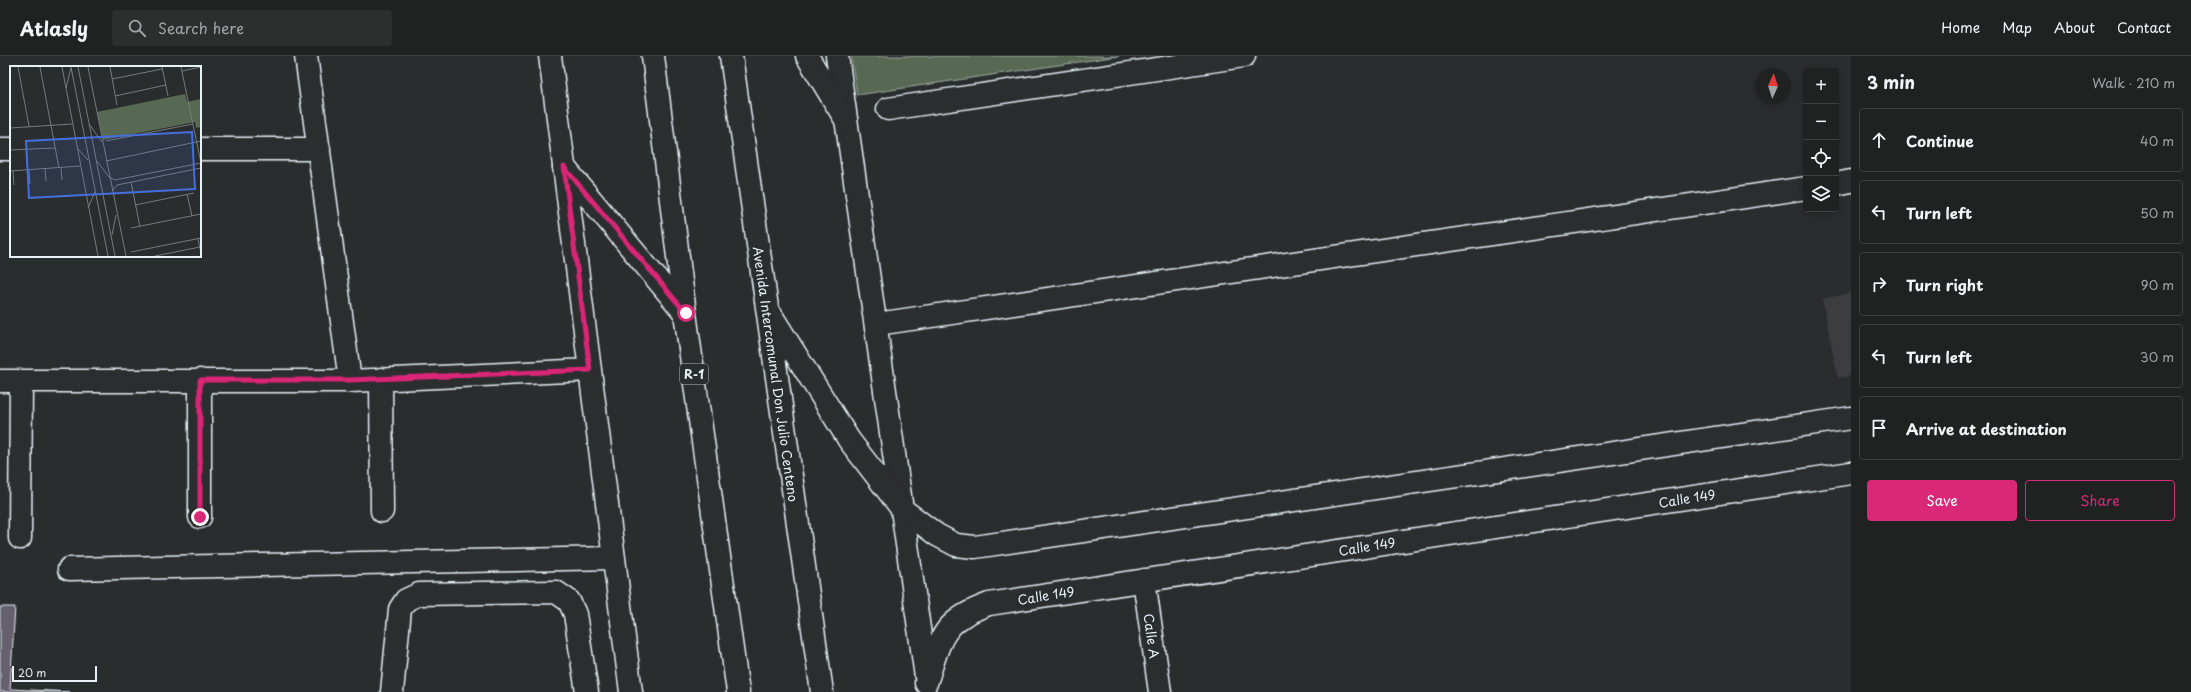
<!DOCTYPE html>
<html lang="en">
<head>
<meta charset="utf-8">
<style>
	:root { --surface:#202222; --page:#2d2f2f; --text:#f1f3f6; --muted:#a2a4a5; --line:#3d3f40; --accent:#db2777 }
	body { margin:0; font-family:"Playpen Sans",sans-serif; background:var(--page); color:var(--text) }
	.controls { position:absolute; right:12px; top:12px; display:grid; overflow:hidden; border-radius:4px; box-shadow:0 2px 6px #0003 }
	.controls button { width:36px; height:36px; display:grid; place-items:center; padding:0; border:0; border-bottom:1px solid var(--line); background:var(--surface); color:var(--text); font:20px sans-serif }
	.compass { position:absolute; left:1755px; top:12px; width:36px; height:36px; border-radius:50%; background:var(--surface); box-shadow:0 2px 6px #0003; rotate:3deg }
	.scale { position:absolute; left:12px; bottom:10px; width:85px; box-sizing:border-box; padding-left:4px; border:2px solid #e8f1f8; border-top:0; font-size:11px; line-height:14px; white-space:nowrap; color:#e8f1f8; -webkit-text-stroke:3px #2a2d2e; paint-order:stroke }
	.stop { position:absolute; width:12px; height:12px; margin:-9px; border:3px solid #db2777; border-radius:50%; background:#fff }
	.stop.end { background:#db2777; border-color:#fff; box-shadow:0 1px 4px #0008 }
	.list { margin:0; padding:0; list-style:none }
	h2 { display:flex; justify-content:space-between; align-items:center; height:52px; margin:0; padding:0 16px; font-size:17px }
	h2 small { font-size:13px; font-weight:400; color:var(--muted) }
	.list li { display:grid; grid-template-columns:26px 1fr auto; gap:12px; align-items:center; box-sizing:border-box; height:64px; margin:0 8px 8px; padding:0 8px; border:1px solid var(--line); border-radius:4px }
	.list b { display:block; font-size:15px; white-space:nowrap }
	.list em { font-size:13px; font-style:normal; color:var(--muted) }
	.actions { display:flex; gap:8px; padding:12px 16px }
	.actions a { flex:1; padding:9px 0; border:1px solid var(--accent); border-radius:4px; text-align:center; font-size:14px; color:var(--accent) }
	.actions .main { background:var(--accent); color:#fff }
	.icon { flex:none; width:22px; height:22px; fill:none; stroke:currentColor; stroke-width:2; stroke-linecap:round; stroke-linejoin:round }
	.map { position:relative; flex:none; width:1851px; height:636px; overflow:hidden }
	header { display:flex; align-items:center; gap:24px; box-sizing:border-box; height:56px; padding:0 20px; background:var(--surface); border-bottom:1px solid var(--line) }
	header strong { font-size:19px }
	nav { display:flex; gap:22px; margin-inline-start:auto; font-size:14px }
	.search { width:280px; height:36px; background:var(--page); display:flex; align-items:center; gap:10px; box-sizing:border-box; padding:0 14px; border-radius:4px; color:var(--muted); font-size:15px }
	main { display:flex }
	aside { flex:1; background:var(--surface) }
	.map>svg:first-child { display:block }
	.built { fill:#3c3c41 }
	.green { fill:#586953; stroke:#a0ada6 }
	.building { fill:#655e6e; stroke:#e8f1f8 }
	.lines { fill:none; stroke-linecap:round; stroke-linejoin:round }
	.minor-casing { stroke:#e8f1f8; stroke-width:25 }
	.major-casing { stroke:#e8f1f8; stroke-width:25 }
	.minor { stroke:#2a2d2e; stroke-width:22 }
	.major { stroke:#2a2d2e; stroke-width:22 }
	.route { stroke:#db2777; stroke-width:5 }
	.labels { text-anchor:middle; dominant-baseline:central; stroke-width:4; stroke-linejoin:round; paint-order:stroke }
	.shield { fill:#2a2d2e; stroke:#afb6bb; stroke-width:1 }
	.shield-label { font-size:12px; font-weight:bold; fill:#e8f1f8 }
	.street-label { font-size:13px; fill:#e8f1f8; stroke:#2a2d2e }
	.inset-road { fill:none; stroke:#767b7f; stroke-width:1 }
	.view { fill:#466fde; fill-opacity:0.15; stroke:#466fde; stroke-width:2 }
	.inset-edge { fill:none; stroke:#e8f1f8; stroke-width:2 }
</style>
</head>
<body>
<header>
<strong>Atlasly</strong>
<div class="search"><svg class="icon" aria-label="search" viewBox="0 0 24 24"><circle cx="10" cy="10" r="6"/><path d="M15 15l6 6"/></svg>Search here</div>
<nav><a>Home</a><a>Map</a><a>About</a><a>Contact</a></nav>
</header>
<main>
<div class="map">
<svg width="1851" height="636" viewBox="0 0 1851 636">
	<rect width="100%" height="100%" fill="#2a2d2e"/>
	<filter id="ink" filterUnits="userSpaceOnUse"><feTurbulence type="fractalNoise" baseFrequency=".025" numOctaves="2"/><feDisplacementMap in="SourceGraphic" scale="8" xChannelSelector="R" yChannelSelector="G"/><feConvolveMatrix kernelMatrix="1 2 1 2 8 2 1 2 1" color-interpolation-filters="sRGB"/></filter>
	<g filter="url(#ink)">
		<path class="built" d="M1851,237v83l-13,2 -16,-79z"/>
		<path class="green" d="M851,0h268l-262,39z"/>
		<path class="building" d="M0,551h15l-5,82 60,3h-70z"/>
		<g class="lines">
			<defs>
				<path id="minor" d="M306,0l44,325
					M550,0l81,636
					M837,0l89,621
					M888,53l356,-53
					M0,93h11
					M200,93h119
					M1836,128l15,-3
					M877,268l929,-136
					M381,323l1,132
					M200,324v137
					M0,325h350l240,-11
					M902,453l35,26 19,10 19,2 876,-129
					M20,482l1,-157
					M69,513l545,-11
					M1144,524l16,112
					M926,627c15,-45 15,-62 63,-79l862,-131
					M392,636l8,-83 6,-9 13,-6 137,-2 13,9 6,13 12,78"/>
				<path id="major" d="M653,0l32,257 53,379
					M731,0l91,636
					M807,0l39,64
					M564,111l121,146
					M771,259l78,125 53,69"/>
			</defs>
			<use href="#minor" class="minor-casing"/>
			<use href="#major" class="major-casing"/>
			<use href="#minor" class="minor"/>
			<use href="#major" class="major"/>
		</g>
	</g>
	<g class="lines" filter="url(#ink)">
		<path class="route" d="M200,461v-137h150l240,-10 -26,-203 122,146"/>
	</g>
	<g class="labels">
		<rect class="shield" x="680" y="308" width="28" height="20" rx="3"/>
		<g class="shield-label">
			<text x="694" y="318">R-1</text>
		</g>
		<g class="street-label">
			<text transform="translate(776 318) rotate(82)">Avenida Intercomunal Don Julio Centeno</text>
			<text transform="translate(1687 442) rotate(-9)">Calle 149</text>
			<text transform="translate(1367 490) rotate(-9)">Calle 149</text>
			<text transform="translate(1046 539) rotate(-9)">Calle 149</text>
			<text transform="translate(1152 580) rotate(82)">Calle A</text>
		</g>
	</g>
	<g transform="translate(10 10)">
		<rect width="191" height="191" fill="#2a2d2e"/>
		<path d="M175,28l2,8 14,-3v28l-5,1 -1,-6 -92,18 -6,-28z" fill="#586953"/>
		<path class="inset-road" d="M8,1l11,59M30,1l19,101M52,1l36,189M61,1l37,189M68,1l37,189M78,1l38,189M100,1l7,38M152,1l6,29M171,1l20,96M172,5l19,-4M102,13l50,-10M56,22l5,-20M105,30l51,-11M79,58l13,18M0,62l62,-4M96,75l87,-17M67,82l11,12M0,84l45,-2M87,95l12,16M96,95l95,-20M51,102l1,12M35,103l1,12M19,104l1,14M0,105l70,-5M3,105l1,14M99,111l6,3 86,-17M121,116l9,45M102,125l5,-6 84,-17M177,128l5,22M125,139l59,-12M78,142l7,-16M121,162l70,-14M102,169l4,-20M188,173l3,14M121,186l70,-14M145,190l45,-9"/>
		<path class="view" d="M182,66l3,57 -166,9 -3,-57z"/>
		<rect width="191" height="191" class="inset-edge"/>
	</g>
</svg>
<div class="controls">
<button>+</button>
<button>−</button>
<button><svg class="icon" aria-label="locate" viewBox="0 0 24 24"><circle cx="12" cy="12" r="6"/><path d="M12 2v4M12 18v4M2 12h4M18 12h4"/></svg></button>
<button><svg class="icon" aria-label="layers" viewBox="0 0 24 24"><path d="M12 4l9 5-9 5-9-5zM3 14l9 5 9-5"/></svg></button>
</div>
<svg class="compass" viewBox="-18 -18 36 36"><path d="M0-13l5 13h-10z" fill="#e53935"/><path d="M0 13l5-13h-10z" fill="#a2a4a5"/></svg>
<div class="scale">20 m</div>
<div class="stop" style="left:686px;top:257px"></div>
<div class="stop end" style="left:200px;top:461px"></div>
</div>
<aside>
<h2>3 min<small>Walk · 210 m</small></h2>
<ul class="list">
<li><svg class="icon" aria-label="ahead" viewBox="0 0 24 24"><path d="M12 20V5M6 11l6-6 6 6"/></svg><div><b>Continue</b></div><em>40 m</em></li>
<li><svg class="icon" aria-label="left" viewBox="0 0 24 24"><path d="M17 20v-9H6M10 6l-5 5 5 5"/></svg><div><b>Turn left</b></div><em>50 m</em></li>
<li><svg class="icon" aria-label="right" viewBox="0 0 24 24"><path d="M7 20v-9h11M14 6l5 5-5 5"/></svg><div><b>Turn right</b></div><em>90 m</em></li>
<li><svg class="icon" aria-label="left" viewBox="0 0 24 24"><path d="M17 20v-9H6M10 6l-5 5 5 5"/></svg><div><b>Turn left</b></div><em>30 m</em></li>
<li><svg class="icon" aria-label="arrive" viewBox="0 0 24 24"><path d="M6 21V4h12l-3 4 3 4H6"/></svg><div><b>Arrive at destination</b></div></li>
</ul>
<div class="actions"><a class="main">Save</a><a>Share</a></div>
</aside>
</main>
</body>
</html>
